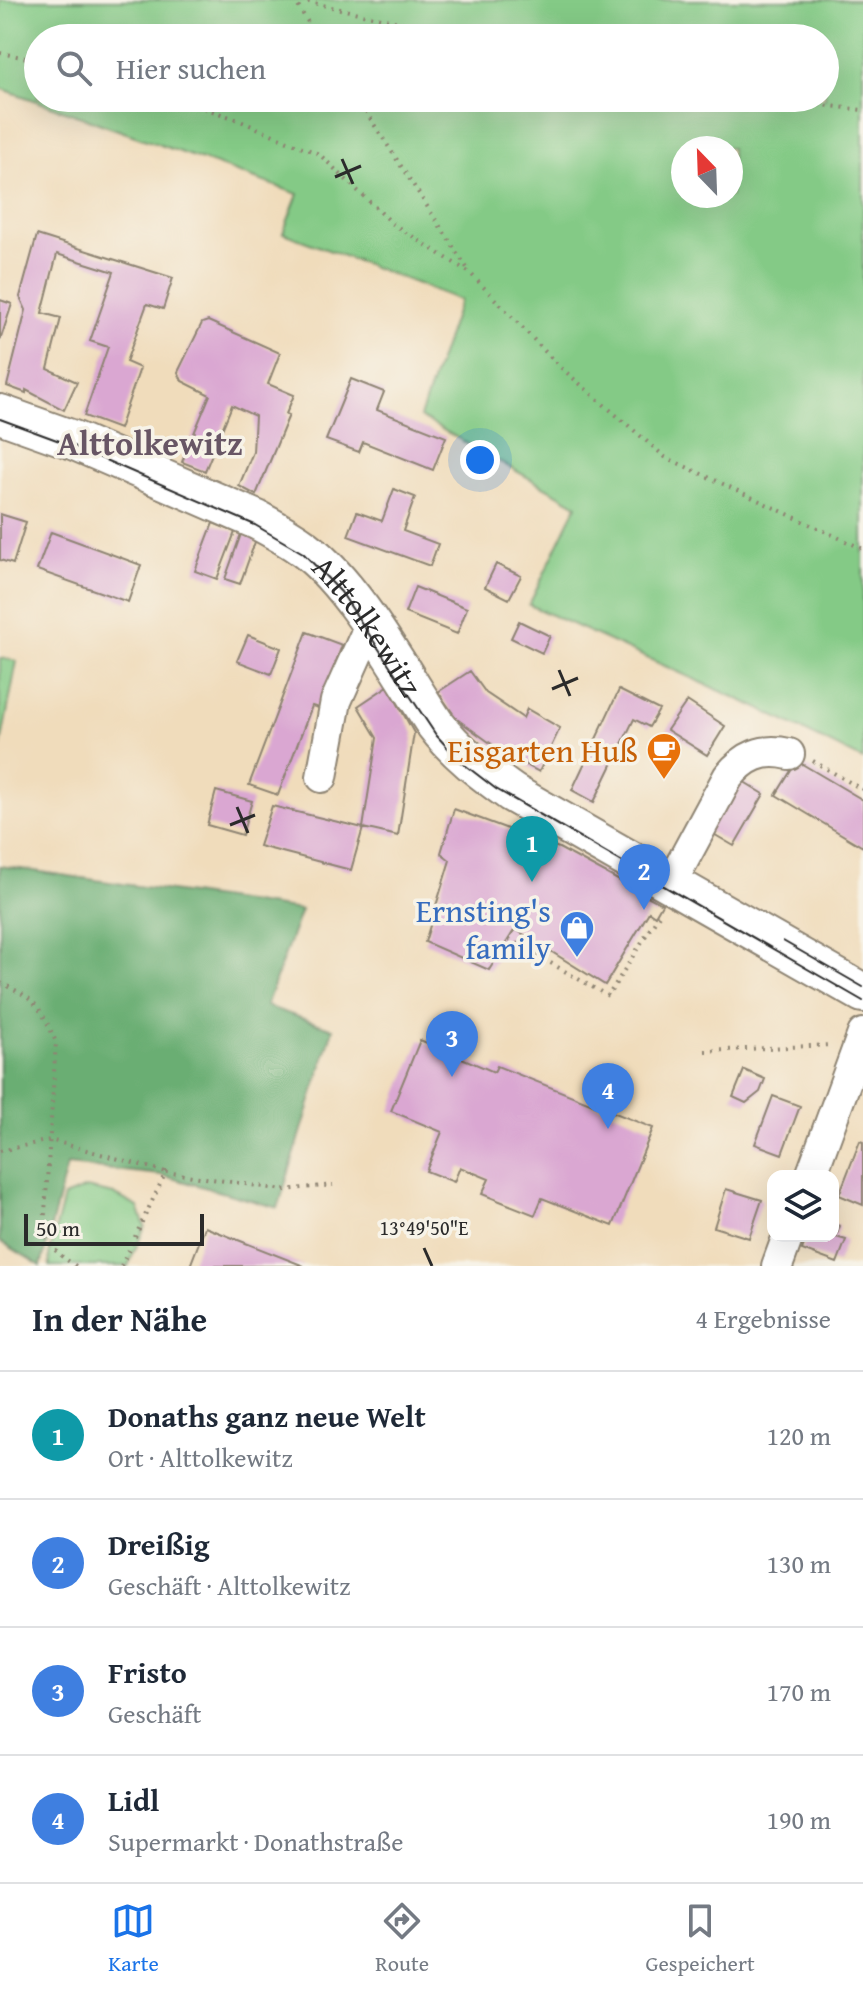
<!DOCTYPE html>
<html lang="de">
<head>
<meta charset="utf-8">
<style>
	:root { --surface:#fff; --page:#f6f6f7; --text:#1f2937; --muted:#747a83; --line:#e0e1e3; --accent:#1a73e8 }
	body { margin:0; font-family:"Gentium Book Plus",serif; background:var(--page); color:var(--text) }
	.controls { position:absolute; right:24px; bottom:24px; display:grid; overflow:hidden; border-radius:16px; box-shadow:0 8px 32px #0002 }
	.controls button { width:72px; height:72px; display:grid; place-items:center; padding:0; border:0; border-bottom:2px solid var(--line); background:var(--surface); color:var(--text); font:40px sans-serif }
	.compass { position:absolute; left:671px; top:136px; width:72px; height:72px; border-radius:50%; background:var(--surface); box-shadow:0 8px 32px #0002; rotate:337deg }
	.scale { position:absolute; left:24px; bottom:20px; width:180px; box-sizing:border-box; padding-left:8px; border:4px solid #2b2b2b; border-top:0; font-size:22px; line-height:28px; white-space:nowrap; color:#2b2b2b; -webkit-text-stroke:6px #f7f3e8; paint-order:stroke }
	.you { position:absolute; left:480px; top:460px; width:28px; height:28px; margin:-20px; border:6px solid #fff; border-radius:50%; background:#1a73e8; box-shadow:0 0 0 12px #1a73e833 }
	.badge { display:grid; place-items:center; width:52px; height:52px; border-radius:50%; background:var(--accent); color:#fff; font-size:26px; font-weight:700 }
	.pin { position:absolute; translate:-50% -66px; filter:drop-shadow(0 2px 4px #0008) }
	.pin::after { content:''; position:absolute; top:42px; width:28px; height:24px; background:inherit; clip-path:polygon(0 0,100% 0,50% 100%) }
	.list { margin:0; padding:0; list-style:none }
	h2 { display:flex; justify-content:space-between; align-items:center; height:104px; margin:0; padding:0 32px; font-size:34px }
	h2 small { font-size:26px; font-weight:400; color:var(--muted) }
	.list li { display:grid; grid-template-columns:52px 1fr auto; gap:24px; align-items:center; box-sizing:border-box; height:128px; padding:0 32px; border-top:2px solid var(--line) }
	.list b { display:block; font-size:30px; white-space:nowrap }
	.list p { margin:0; font-size:26px; white-space:nowrap; color:var(--muted) }
	.list em { font-size:26px; font-style:normal; color:var(--muted) }
	.icon { flex:none; width:44px; height:44px; fill:none; stroke:currentColor; stroke-width:2; stroke-linecap:round; stroke-linejoin:round }
	.map { position:relative; flex:none; width:863px; height:1266px; overflow:hidden }
	.search { position:absolute; background:var(--surface); box-shadow:0 8px 32px #0002; left:24px; right:24px; top:24px; height:88px; display:flex; align-items:center; gap:20px; box-sizing:border-box; padding:0 28px; border-radius:44px; color:var(--muted); font-size:30px }
	.sheet { height:616px; background:var(--surface) }
	nav { display:flex; justify-content:space-around; align-items:center; box-sizing:border-box; height:112px; border-top:2px solid var(--line); background:var(--surface); font-size:22px; color:var(--muted) }
	nav a { display:grid; justify-items:center; gap:4px }
	nav .on { color:var(--accent) }
	.map>svg:first-child { display:block }
	.green { fill:#84ca86; stroke:#587a58; stroke-width:2; fill-rule:evenodd }
	.forest { fill:#6bae73; stroke:#4b6c4f; stroke-width:2 }
	.building { fill:#daa7d2 }
	.lines { fill:none; stroke-linecap:round; stroke-linejoin:round }
	.minor-casing { stroke:#8e8473; stroke-width:34 }
	.major-casing { stroke:#8e8473; stroke-width:42 }
	.path { stroke:#8e8473; stroke-width:4; stroke-dasharray:2 6; stroke-linecap:butt }
	.minor { stroke:#fff; stroke-width:30 }
	.major { stroke:#fff; stroke-width:38 }
	.tram { stroke:#2b2b2b; stroke-width:2 }
	.ticks { fill:none; stroke:#2b2b2b; stroke-width:3 }
	.labels { text-anchor:middle; dominant-baseline:central; stroke-width:7; stroke-linejoin:round; paint-order:stroke }
	.street-label { font-size:32px; fill:#2b2b2b; stroke:#f7f3e8 }
	.food-label { font-size:32px; fill:#c56008; stroke:#f7f3e8; text-anchor:end }
	.shop-label { font-size:32px; fill:#366cbe; stroke:#f7f3e8; text-anchor:end }
	.neighbourhood-label { font-size:34px; font-weight:bold; fill:#685665; stroke:#f7f3e8 }
	.ticks-label { font-size:20px; text-anchor:middle; fill:#2b2b2b; stroke:#f7f3e8; stroke-width:7; stroke-linejoin:round; paint-order:stroke }
</style>
</head>
<body>
<div class="map">
<svg width="863" height="1266" viewBox="0 0 863 1266">
	<rect width="100%" height="100%" fill="#f7f3e8"/>
	<filter id="ink" filterUnits="userSpaceOnUse"><feTurbulence type="fractalNoise" baseFrequency=".0125" numOctaves="2"/><feDisplacementMap in="SourceGraphic" scale="16" xChannelSelector="R" yChannelSelector="G"/><feConvolveMatrix kernelMatrix="1 2 1 2 8 2 1 2 1" color-interpolation-filters="sRGB"/></filter>
	<filter id="wash" filterUnits="userSpaceOnUse"><feTurbulence type="fractalNoise" baseFrequency=".006" numOctaves="4" result="noise"/><feDisplacementMap in="SourceGraphic" scale="32" xChannelSelector="R" yChannelSelector="G"/><feGaussianBlur stdDeviation="1.8" result="paint"/><feColorMatrix in="noise" values="0 0 0 0 0 0 0 0 0 0 0 0 0 0 0 0 0 1.4 0 .05"/><feComposite in="paint" operator="in"/></filter>
	<g filter="url(#wash)">
		<rect width="100%" height="100%" fill="#f0dcbb"/>
		<path class="green" d="M0,0h863v760l-107,-53 -227,-102 48,-100 -157,-88 40,-117 -177,-67 15,-39 -298,-106zM38,38h787v60h-787zM683,148h48v48h-48z
			M0,658l17,3 -17,89z
			M86,1188l28,6 24,13 7,20 -17,39h-78l-1,-11 15,-58z"/>
		<path class="forest" d="M0,866l301,44 -35,96 67,23 -55,179 -117,-33 -94,-10 -26,101 -41,-25z"/>
		<g id="blocks">
			<path class="building" d="M37,235l136,43 -10,31 -16,-5 -21,58 14,6 -21,61 -35,-13 24,-69 -18,-6 24,-69 -57,-18 -15,59 19,5 -13,51 29,13 -13,28 -38,-20v3l-19,-7 19,-76 -6,-13z
				M0,300l12,4 -12,37z
				M208,321l72,32 -12,31 26,11 -8,19 3,1 -33,80 -17,-9 14,-34 2,-36 -23,-11 -27,66 -23,-9 28,-67 -28,-14 -4,-9 24,-49z
				M351,379l33,13 -7,18 69,27 -13,33 -70,-28 -4,10 -33,-12z
				M394,489l21,8 -12,34 35,13 -8,22 -82,-30 9,-24 25,9z
				M0,514l26,8 -13,42 -13,-4z
				M213,523l22,9 -18,47 -22,-8z
				M51,532l90,33 -13,37 -91,-32z
				M241,534l15,5 -16,45 -15,-5z
				M496,564l25,12 -12,23 -24,-12z
				M415,587l52,21 -10,26 -52,-21z
				M519,621l31,15 -8,17 -31,-15z
				M307,632l35,13 -23,63 -7,-2 -34,89 -29,-10z
				M248,635l33,13 -10,26 -34,-13z
				M470,671l16,22 37,25 4,-9 33,19 -21,44 -32,-17 -50,-36 -19,-27z
				M388,686l26,47 -16,103 -35,-8 14,-90 -19,-32z
				M619,690l40,20 -10,17 -15,-8 -40,83 -22,-12z
				M687,701l38,25 -18,29 -40,-25z
				M797,761l66,39v47l-87,-52z
				M736,777l28,17 -30,52 -29,-17z
				M216,791l36,10 -10,34 -35,-10z
				M272,806l91,22 -12,42 -92,-24z
				M454,809l105,39 103,56 -7,12 -6,-4 -44,73 -90,-56 -26,41 -64,-28 25,-82 -9,-7z
				M420,1040l74,32 3,-6 156,62 -40,98 -71,-28 -7,17 -53,-21 7,-15 -29,-12 -6,15 -28,-11 16,-39 -51,-21z
				M744,1070l21,9 -5,13 -14,11 -13,-6z
				M773,1096l27,10 -18,48 -27,-10z
				M860,1141l3,1v63l-24,-10z
				M726,1189l36,11 -13,38 -35,-11z
				M833,1223l7,3 -4,11 10,3 -9,23 -35,-13 5,-14h26z
				M205,1227l99,39h-114z"/>
		</g>
	</g>
	<g filter="url(#ink)">
		<use href="#blocks" fill-opacity="0" stroke="#8e8473" stroke-width="2"/>
		<g class="lines">
			<defs>
				<path id="minor" d="M322,777l14,-76 34,-76
					M671,883l57,-106c17,-21 34,-29 61,-23
					M811,1176l52,-142
					M777,1266l11,-30"/>
				<g id="major">
					<path id="s1" d="M0,414l73,26 184,80c17,9 33,18 48,29 50,38 95,122 130,175 22,29 48,48 77,69l351,200"/>
				</g>
			</defs>
			<use href="#minor" class="minor-casing"/>
			<use href="#major" class="major-casing"/>
			<path class="path" d="M294,0l24,38
				M300,0l170,38
				M0,53l38,7
				M174,98l59,20 86,36 74,70 77,49 89,93 106,91 198,92
				M357,98l112,173
				M763,98l100,12
				M813,761l50,29
				M509,939l99,57 52,-83
				M0,983c36,15 41,25 56,59l-12,186c5,20 16,28 32,38
				M705,1051l126,-6
				M0,1151l50,-11 116,32
				M121,1266l45,-94 118,18 49,-5"/>
			<use href="#minor" class="minor"/>
			<use href="#major" class="major"/>
			<path class="tram" d="M0,419l73,27 182,79 48,28 38,39 95,143 25,27 35,27 367,212
				M783,941l80,46"/>
		</g>
	</g>
	<path class="ticks" d="M342,159l11,25M335,177l26,-11M559,670l11,26M552,689l26,-11M237,807l11,26M230,825l25,-10M424,1248l8,18"/>
	<defs>
		<symbol id="cafe-pin" viewBox="-11 -11 22 30"><path d="M0 17L-7.5 6A9.5 9.5 0 1 1 7.5 6Z" fill="#e8710a" stroke="#f7f3e8"/><path d="M-5.5-4.5H6V0H3Q3 3.5 0 3.5H-2.5Q-5.5 3.5-5.5 0ZM3-3.2v2h1.7v-2ZM-6 4.5H4V6H-6Z" fill="#fff"/></symbol>
		<symbol id="shop-pin" viewBox="-11 -11 22 30"><path d="M0 17L-7.5 6A9.5 9.5 0 1 1 7.5 6Z" fill="#3f7fe0" stroke="#f7f3e8"/><path d="M-5-2.5h2.3a2.7 3.5 0 0 1 5.4 0H5L5.5 6h-11ZM-1.5-2.5h3a1.5 2.3 0 0 0-3 0Z" fill="#fff"/></symbol>
	</defs>
	<g fill-rule="evenodd">
		<use href="#cafe-pin" x="644" y="730" width="40" height="54"/>
		<use href="#shop-pin" x="557" y="908" width="40" height="54"/>
	</g>
	<g class="labels">
		<g class="street-label">
			<text stroke="none"><textPath href="#s1" startOffset="434">Alttolkewitz</textPath></text>
		</g>
		<g class="food-label">
			<text x="638" y="750">Eisgarten Huß</text>
		</g>
		<g class="shop-label">
			<text x="551" y="910">Ernsting's<tspan x="551" dy="37">family</tspan></text>
		</g>
		<g class="neighbourhood-label">
			<text x="150" y="442">Alttolkewitz</text>
		</g>
	</g>
	<g class="ticks-label">
		<text x="424" y="1235">13°49'50"E</text>
	</g>
</svg>
<div class="controls">
<button><svg class="icon" aria-label="layers" viewBox="0 0 24 24"><path d="M12 4l9 5-9 5-9-5zM3 14l9 5 9-5"/></svg></button>
</div>
<svg class="compass" viewBox="-18 -18 36 36"><path d="M0-13l5 13h-10z" fill="#e53935"/><path d="M0 13l5-13h-10z" fill="#747a83"/></svg>
<div class="scale">50 m</div>
<div class="you"></div>
<div class="pin badge" style="left:532px;top:882px;background:#0f9aa8">1</div>
<div class="pin badge" style="left:644px;top:910px;background:#3f7fe0">2</div>
<div class="pin badge" style="left:452px;top:1077px;background:#3f7fe0">3</div>
<div class="pin badge" style="left:608px;top:1129px;background:#3f7fe0">4</div>
<div class="search"><svg class="icon" aria-label="search" viewBox="0 0 24 24"><circle cx="10" cy="10" r="6"/><path d="M15 15l6 6"/></svg>Hier suchen</div>
</div>
<section class="sheet">
<h2>In der Nähe<small>4 Ergebnisse</small></h2>
<ul class="list">
<li><span class="badge" style="background:#0f9aa8">1</span><div><b>Donaths ganz neue Welt</b><p>Ort · Alttolkewitz</p></div><em>120 m</em></li>
<li><span class="badge" style="background:#3f7fe0">2</span><div><b>Dreißig</b><p>Geschäft · Alttolkewitz</p></div><em>130 m</em></li>
<li><span class="badge" style="background:#3f7fe0">3</span><div><b>Fristo</b><p>Geschäft</p></div><em>170 m</em></li>
<li><span class="badge" style="background:#3f7fe0">4</span><div><b>Lidl</b><p>Supermarkt · Donathstraße</p></div><em>190 m</em></li>
</ul>
</section>
<nav>
<a class="on"><svg class="icon" aria-label="map" viewBox="0 0 24 24"><path d="M3 6l6-2 6 2 6-2v14l-6 2-6-2-6 2zM9 4v14M15 6v14"/></svg>Karte</a>
<a><svg class="icon" aria-label="directions" viewBox="0 0 24 24"><path d="M12 3l9 9-9 9-9-9zM9 14v-3h6M13 9l2 2-2 2"/></svg>Route</a>
<a><svg class="icon" aria-label="saved" viewBox="0 0 24 24"><path d="M7 4h10v16l-5-4-5 4z"/></svg>Gespeichert</a>
</nav>
</body>
</html>
